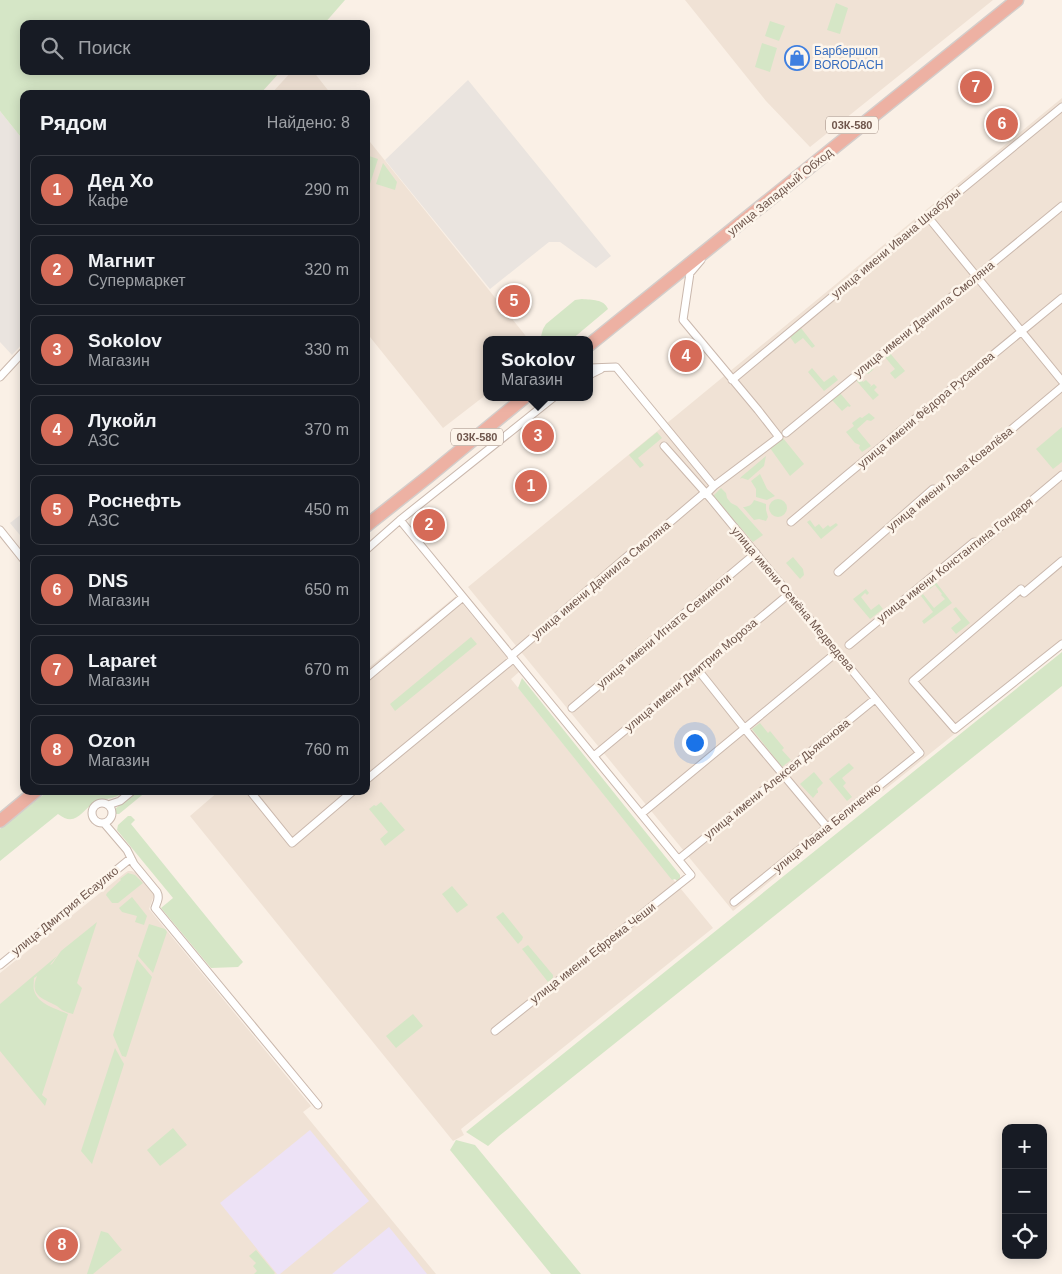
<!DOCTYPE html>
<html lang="ru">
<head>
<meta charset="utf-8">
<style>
	:root { --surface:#171b24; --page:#20242c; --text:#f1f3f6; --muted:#9ea1a6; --line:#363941; --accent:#d66b58 }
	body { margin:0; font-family:Arial,sans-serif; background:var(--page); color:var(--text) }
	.controls { position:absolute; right:15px; bottom:15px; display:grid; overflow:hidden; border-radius:10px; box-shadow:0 2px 12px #0003 }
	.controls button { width:45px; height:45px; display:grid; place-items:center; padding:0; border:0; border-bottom:1px solid var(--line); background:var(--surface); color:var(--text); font:25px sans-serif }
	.you { position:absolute; left:694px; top:742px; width:18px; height:18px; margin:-12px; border:4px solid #fff; border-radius:50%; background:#1a73e8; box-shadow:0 0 0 8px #1a73e833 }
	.badge { display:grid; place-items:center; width:32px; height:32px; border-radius:50%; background:var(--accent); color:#fff; font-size:16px; font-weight:700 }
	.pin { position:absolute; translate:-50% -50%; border:2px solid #fff; box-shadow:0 1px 5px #0006 }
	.popup { position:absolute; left:483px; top:336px; width:110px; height:65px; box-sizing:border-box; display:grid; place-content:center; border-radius:10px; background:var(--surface); filter:drop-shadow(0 1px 4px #0005); font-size:16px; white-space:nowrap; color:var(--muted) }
	.popup b { font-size:19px; color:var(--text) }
	.popup::after { content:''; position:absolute; left:50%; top:100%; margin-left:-10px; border:10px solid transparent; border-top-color:var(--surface) }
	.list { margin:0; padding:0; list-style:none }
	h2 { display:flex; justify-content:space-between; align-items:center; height:65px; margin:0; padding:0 20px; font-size:21px }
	h2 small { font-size:16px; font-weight:400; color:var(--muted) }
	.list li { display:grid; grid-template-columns:32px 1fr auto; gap:15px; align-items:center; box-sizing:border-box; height:70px; margin:0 10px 10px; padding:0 10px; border:1px solid var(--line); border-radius:10px }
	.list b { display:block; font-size:19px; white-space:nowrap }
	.list p { margin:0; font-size:16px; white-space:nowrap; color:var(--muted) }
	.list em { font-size:16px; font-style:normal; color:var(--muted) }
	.icon { flex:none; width:28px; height:28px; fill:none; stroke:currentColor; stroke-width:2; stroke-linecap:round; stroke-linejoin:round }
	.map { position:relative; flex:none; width:1062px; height:1274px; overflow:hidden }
	.search { position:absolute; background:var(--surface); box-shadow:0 2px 12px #0003; left:20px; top:20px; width:350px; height:55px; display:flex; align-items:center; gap:12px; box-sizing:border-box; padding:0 18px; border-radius:10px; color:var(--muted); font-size:19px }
	.panel { position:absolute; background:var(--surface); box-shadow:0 2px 12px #0003; left:20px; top:90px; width:350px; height:705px; border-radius:10px }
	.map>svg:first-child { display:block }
	.residential { fill:#f0e2d5 }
	.industrial { fill:#eae4df }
	.education { fill:#ede2f6 }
	.green { fill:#d5e6c6 }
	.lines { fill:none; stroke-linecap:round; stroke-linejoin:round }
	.street-casing { stroke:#cab8ad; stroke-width:9 }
	.highway-casing { stroke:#d4cdca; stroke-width:15 }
	.street { stroke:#fff; stroke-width:7 }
	.highway { stroke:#edb1a3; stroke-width:12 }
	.labels { text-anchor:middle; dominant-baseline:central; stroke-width:5; stroke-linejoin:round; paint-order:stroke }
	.shield { fill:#fdf5eb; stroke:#9a867c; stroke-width:1 }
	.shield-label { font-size:11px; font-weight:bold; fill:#70574d }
	.shop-label { font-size:12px; fill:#366cbe; stroke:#fdf5eb; text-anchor:start }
	.street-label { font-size:12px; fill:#70574d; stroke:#fdf5eb }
</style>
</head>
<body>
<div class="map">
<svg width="1062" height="1274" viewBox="0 0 1062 1274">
	<rect width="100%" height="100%" fill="#faf0e6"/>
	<path class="residential" d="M685,0h308l-183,147 -44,-46z
		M292,71h21l18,23h-60z
		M1062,98v550l-329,263 -265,-324z
		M366,137l163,203h-42v54l-44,34 -77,-96z
		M456,596l63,76 -8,7 110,137 92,112 -252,201 3,6 -11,6 -263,-325 29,-25h147v-121z
		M128,871h4l4,2 18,22 -5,14 162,197 -8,6 133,162h-436v-301l125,-100z"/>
	<path class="industrial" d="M468,80l143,176 -15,12 -36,-26h-11l-59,47 -105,-129z
		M0,111l24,30v201l-12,13 -12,-13z
		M24,512v28l-14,-17z"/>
	<path class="education" d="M310,1130l59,71 -89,73h-3l-57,-71z
		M389,1227l38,47h-95z"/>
	<path class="green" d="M0,0h345l-21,24h-300v47h257l-21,23h-236v47l-24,-30z
		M836,3l12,5 -8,26 -13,-4z
		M770,21l15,5 -6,15 -14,-5z
		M762,43l15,5 -7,24 -15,-5z
		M366,155l12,4 -10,31 -2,-1z
		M383,163l14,19 -2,8 -19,-6z
		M582,299c10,1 22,0 26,10l-37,31h-31l3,-11 3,-5 29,-24z
		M801,328l14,18 -3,2 -9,-10 -8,6 -5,-7z
		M889,352l16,19 -10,8 -5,-6 5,-4 -11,-13z
		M876,363l1,2 -4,3 1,1 -6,5 -1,-1 -7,5 3,4 3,-2 5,5 -1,2 4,-3 3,3 -3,3 5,5 -6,5 -19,-22z
		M812,368l12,14 10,-7 4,5 -14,11 -16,-19z
		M840,393l11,13 -2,1 -1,-1 -6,5 -10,-11z
		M869,413l6,5 -4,3 -4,-1 -10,9 14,17 -9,6 -3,-4 1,-3 -5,-2 -9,-11 8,-6 -2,-3 8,-6 2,1z
		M1062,427v35l-9,7 -17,-20z
		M657,432l5,6 -24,20 6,7 -4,3 -11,-13z
		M783,438l21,26 -14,12 -20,-28z
		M766,456l-2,10 -16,14 -6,-2 -2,1 1,-2z
		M760,474l7,15 8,7 -8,4 -11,-3v-8l-5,-8z
		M721,488l5,5 1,5 4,5 6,3 26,29 -10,7 -40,-46z
		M769 508a9 9 0 1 1 18 0a9 9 0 1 1-18 0Z
		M754,500l12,4v6l2,7 -2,4 -7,-2 -5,1 -11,-13c5,0 9,-2 11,-7z
		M810,520l5,7 4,-3 4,5 5,-4 2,2 6,-4 2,2 -17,14 -14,-17z
		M793,557l10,12 1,6 -4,4 -14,-16z
		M935,581l17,22 -28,21 -2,-3 11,-9 -12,-16 2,-2 11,14 11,-9 -4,-4 1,-1 -7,-9 -5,4 -2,-3z
		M866,589l3,4 -2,2 -2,-2 -4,4 10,13 8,-6 4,5 -13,10 -17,-20z
		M956,607l14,16 -14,11 -5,-6 10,-8 -8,-11z
		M471,637l6,7 -82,67 -5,-7z
		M1062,652v34l-563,450 -11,10 -22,-14z
		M522,678l158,197v3l-3,3 -2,-2 -3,1 -154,-192z
		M760,723l8,10 2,-2 14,17 -2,2 9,10 -9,7 -30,-38z
		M849,763l5,5 -12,10 4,5 -3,3 9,11 -5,4 -18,-22z
		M814,772l9,11 -6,6 1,2v2h-1l-4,5 -13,-14z
		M48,791h77c-6,5 -11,7 -18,8 -4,1 -8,1 -12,3 -13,8 -19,26 -37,12l-58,47v-32z
		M136,791h11l-28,23h-4l-1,-3 1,-2z
		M381,802l24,28 -20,16 -5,-7 8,-7 -19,-23 5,-4 2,1z
		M128,816h3l4,4 -4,4 112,138 -5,5 -27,1 -50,-60 12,-10 -56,-68 1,-5z
		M128,873l7,2 8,8 -25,20h-6l-6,-8 1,-2 14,-13 -1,-1z
		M452,886l16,19 -11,8 -15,-19z
		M132,897l15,19 -3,9 -9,-3 2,-6 -15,-4 -3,-4z
		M503,912l20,25 -1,3 -4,4 -22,-27z
		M97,922l-20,61 5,5 -9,26c-3,-1 -8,-2 -11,-4 -3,-2 -4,-4 -7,-5 -13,-7 -26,-10 -18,-29l-3,2c0,4 -1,9 0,12 3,14 23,19 34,24l-26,81 5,4 -2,7 -45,-55v-47l57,-48 -7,9 2,-1 9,-13z
		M149,924l16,5 2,3 -14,41 -15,-17z
		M528,945l25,30v3l-5,4 -26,-33z
		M137,959l15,18 -26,80 -4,-1 -9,-21z
		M413,1014l10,12 -27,22 -10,-12z
		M115,1048l9,16 -32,100 -11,-13z
		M173,1128l14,17 -27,21 -13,-16z
		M456,1140l19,5 106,129h-30l-101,-124z
		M101,1231l7,2 14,17 -29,24h-6z
		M256,1250l19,23 -1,1h-20l3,-3 -4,-5 3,-3 -7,-7z"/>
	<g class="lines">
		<defs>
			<path id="street" d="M928,217l134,164
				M589,368l27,-1 98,119 65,-49 -21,-27 -75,-90 7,-47 11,-13
				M589,375l12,-6
				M0,377l24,-26
				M732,380l196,-163 134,-110
				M786,433l276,-227
				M664,446l47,53 209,254 -186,149
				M400,520l291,355 -196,156
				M791,522l57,-48 214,-176
				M0,530l24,30
				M366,550l34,-30 154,-123
				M838,572l95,-83 6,1 123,-103
				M1021,589l-108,92 42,48 107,-85
				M1024,593l38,-32
				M849,645l125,-103h8l80,-67
				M511,656l119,-102 5,-2 67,-57 4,-1 8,-8
				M698,670l51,64 78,93
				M366,678l97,-81
				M572,708l184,-155
				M594,756l195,-162
				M366,780l147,-121
				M250,791l42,52 61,-52
				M92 813a10 10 0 1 1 20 0a10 10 0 1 1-20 0Z
				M108,805l12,-4 12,-10
				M641,814l196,-162
				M104,823l23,27 7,14 23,28c3,6 0,10 -2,16l163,197
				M679,859l196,-160
				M0,965l131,-107"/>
			<path id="highway" d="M589,345l428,-345
				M366,526l63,-50 96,-79
				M0,821l36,-30"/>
		</defs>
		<use href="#street" class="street-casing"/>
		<use href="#highway" class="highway-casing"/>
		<use href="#street" class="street"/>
		<use href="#highway" class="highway"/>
	</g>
	<defs>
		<symbol id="shop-ring" viewBox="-11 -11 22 22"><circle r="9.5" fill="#fdf5eb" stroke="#3f7fe0" stroke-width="1.5"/><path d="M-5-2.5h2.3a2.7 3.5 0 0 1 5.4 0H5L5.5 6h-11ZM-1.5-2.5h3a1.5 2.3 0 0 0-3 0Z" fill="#3f7fe0"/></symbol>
	</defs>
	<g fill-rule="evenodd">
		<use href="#shop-ring" x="783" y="44" width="28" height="28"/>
	</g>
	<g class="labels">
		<g class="shield">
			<rect x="826" y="116.5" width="52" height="17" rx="4"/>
			<rect x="451" y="428.5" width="52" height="17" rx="4"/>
		</g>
		<g class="shield-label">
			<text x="852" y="125">03К-580</text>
			<text x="477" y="437">03К-580</text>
		</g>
		<g class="shop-label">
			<text x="814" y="51">Барбершоп<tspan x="814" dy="14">BORODACH</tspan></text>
		</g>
		<g class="street-label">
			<text transform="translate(780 192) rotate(-39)">улица Западный Обход</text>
			<text transform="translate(896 243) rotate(-40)">улица имени Ивана Шкабуры</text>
			<text transform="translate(924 319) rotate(-39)">улица имени Даниила Смоляна</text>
			<text transform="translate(926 410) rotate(-40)">улица имени Фёдора Русанова</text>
			<text transform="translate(950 479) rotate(-39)">улица имени Льва Ковалёва</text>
			<text transform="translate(955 560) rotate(-38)">улица имени Константина Гондаря</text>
			<text transform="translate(601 580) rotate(-40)">улица имени Даниила Смоляна</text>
			<text transform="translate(793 599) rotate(50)">улица имени Семёна Медведева</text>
			<text transform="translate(664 631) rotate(-40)">улица имени Игната Семиноги</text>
			<text transform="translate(691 675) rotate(-40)">улица имени Дмитрия Мороза</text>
			<text transform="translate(777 779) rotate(-39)">улица имени Алексея Дьяконова</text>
			<text transform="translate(827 828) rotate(-39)">улица Ивана Беличенко</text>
			<text transform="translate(65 911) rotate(-39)">улица Дмитрия Есаулко</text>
			<text transform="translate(593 953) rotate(-38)">улица имени Ефрема Чеши</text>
		</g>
	</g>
</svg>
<div class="controls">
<button>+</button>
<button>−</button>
<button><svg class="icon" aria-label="locate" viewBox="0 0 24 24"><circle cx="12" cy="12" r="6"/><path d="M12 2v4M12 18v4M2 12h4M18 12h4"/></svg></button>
</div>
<div class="you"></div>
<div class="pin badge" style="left:531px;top:486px">1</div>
<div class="pin badge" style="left:429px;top:525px">2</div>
<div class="pin badge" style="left:538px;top:436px">3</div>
<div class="popup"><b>Sokolov</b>Магазин</div>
<div class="pin badge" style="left:686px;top:356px">4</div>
<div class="pin badge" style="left:514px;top:301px">5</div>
<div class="pin badge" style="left:1002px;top:124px">6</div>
<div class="pin badge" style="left:976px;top:87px">7</div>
<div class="pin badge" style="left:62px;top:1245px">8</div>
<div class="search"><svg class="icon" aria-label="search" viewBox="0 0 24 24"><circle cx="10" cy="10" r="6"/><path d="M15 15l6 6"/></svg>Поиск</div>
<section class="panel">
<h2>Рядом<small>Найдено: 8</small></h2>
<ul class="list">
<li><span class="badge">1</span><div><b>Дед Хо</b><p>Кафе</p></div><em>290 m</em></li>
<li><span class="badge">2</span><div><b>Магнит</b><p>Супермаркет</p></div><em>320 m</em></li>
<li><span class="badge">3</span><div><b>Sokolov</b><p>Магазин</p></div><em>330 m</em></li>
<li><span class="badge">4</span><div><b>Лукойл</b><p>АЗС</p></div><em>370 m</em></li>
<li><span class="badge">5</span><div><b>Роснефть</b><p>АЗС</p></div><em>450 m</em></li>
<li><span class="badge">6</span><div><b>DNS</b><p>Магазин</p></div><em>650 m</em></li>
<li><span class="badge">7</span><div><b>Laparet</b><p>Магазин</p></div><em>670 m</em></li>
<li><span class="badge">8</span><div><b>Ozon</b><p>Магазин</p></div><em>760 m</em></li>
</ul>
</section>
</div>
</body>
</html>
